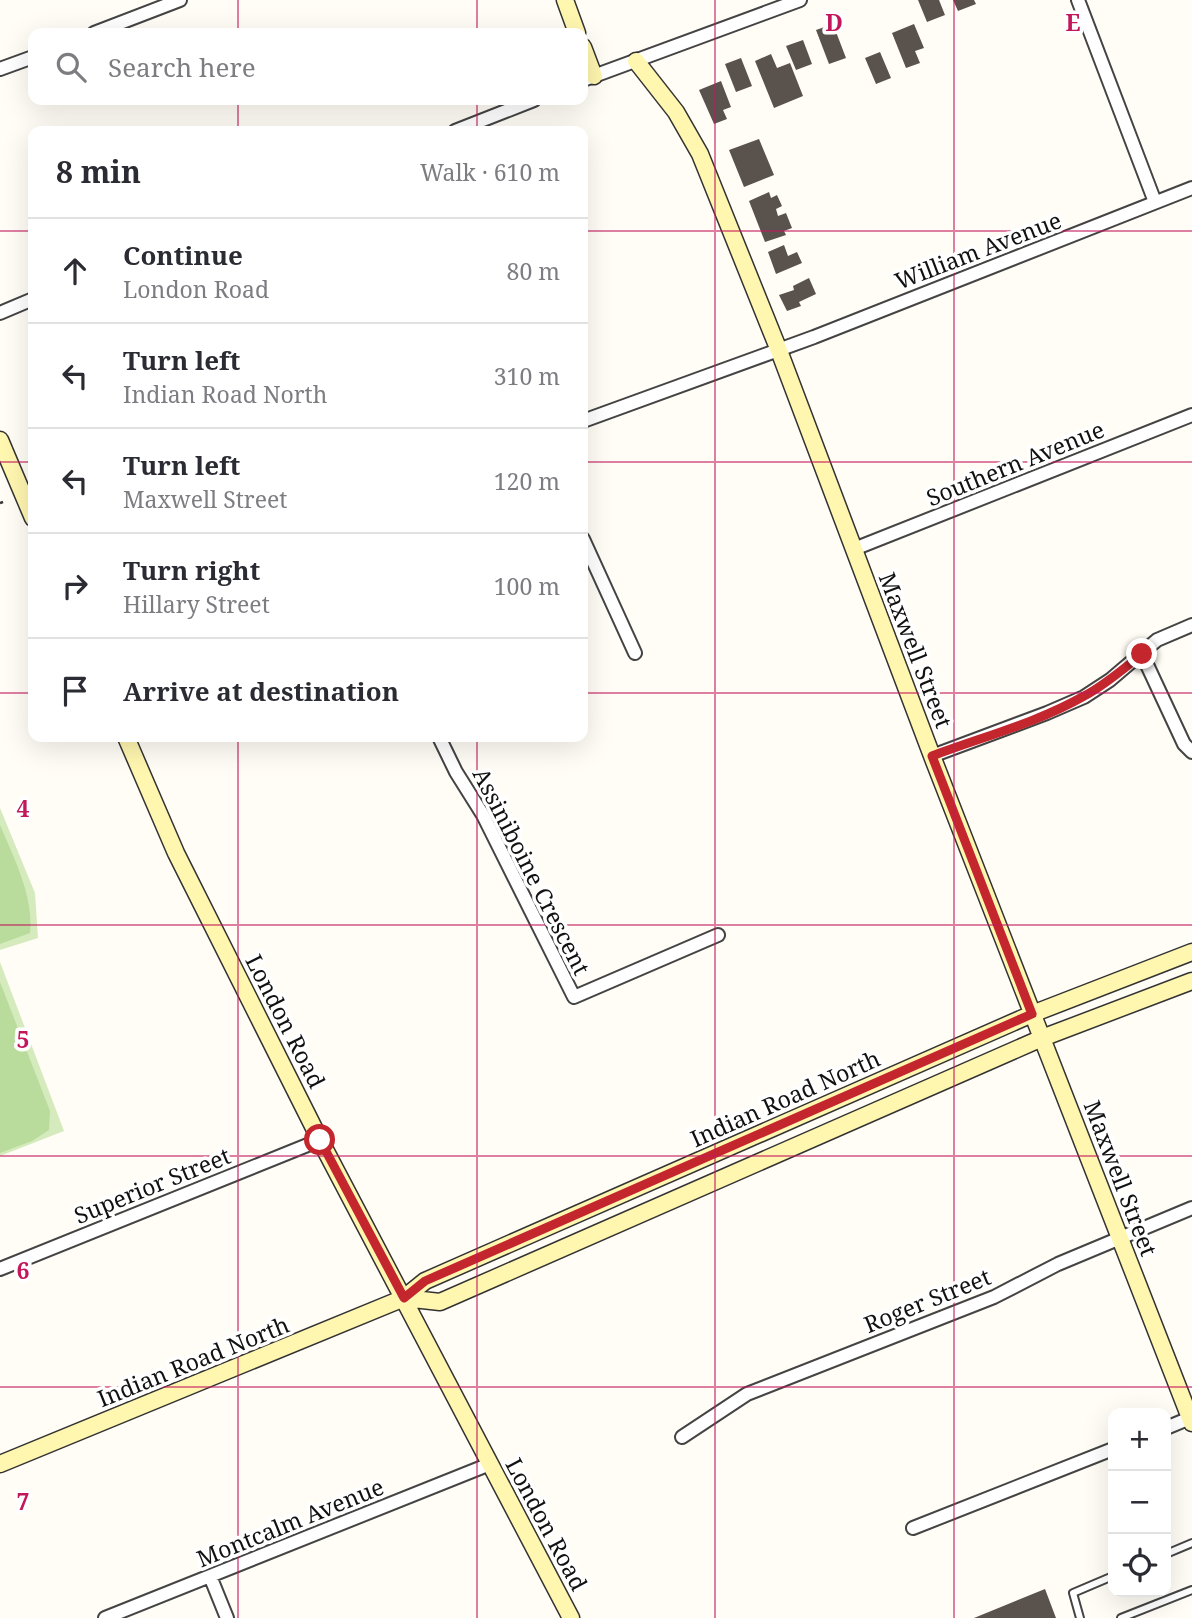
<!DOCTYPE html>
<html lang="en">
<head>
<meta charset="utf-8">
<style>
	:root { --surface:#fff; --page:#f7f7f7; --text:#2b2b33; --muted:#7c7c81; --line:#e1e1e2 }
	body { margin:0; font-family:"Noto Serif",serif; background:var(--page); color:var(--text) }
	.controls { position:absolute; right:21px; bottom:21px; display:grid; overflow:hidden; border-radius:14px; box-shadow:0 7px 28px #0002 }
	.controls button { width:63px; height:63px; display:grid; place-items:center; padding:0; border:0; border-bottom:2px solid var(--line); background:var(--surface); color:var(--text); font:35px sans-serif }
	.stop { position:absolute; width:21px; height:21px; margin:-16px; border:5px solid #c4262e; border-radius:50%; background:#fff }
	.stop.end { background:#c4262e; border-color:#fff; box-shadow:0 2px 7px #0008 }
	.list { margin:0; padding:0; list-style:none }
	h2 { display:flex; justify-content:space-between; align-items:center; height:91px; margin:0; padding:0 28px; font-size:30px }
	h2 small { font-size:23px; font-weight:400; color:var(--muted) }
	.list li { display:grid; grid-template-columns:46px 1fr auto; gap:21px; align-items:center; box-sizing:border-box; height:105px; padding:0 28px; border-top:2px solid var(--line) }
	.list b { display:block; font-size:26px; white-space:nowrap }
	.list p { margin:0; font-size:23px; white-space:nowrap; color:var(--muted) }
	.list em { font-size:23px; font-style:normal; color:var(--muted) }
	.icon { flex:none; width:38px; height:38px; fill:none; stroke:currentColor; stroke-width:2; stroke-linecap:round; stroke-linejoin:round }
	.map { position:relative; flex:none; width:1192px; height:1618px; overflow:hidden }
	.search { position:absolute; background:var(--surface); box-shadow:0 7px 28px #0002; left:28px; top:28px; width:560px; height:77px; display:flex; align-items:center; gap:18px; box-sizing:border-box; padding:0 24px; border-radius:14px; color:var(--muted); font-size:26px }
	.panel { position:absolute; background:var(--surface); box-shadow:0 7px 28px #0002; left:28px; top:126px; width:560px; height:616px; border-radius:14px }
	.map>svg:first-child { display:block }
	.green { fill:#d5ebbd }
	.forest { fill:#b9dc9c }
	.building { fill:#5a524d }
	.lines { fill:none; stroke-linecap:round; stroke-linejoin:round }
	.lane-casing { stroke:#444; stroke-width:10 }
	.street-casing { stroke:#444; stroke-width:16 }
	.secondary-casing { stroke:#333; stroke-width:19 }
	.path { stroke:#333; stroke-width:2.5; stroke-dasharray:7 3.5; stroke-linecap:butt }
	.lane { stroke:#fff; stroke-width:6 }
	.street { stroke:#fff; stroke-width:12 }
	.secondary { stroke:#fff6b0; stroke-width:16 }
	.route { stroke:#c4262e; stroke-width:9 }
	.grid { fill:none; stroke:#c2185b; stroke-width:2; stroke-opacity:0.55 }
	.labels { text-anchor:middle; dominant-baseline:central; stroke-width:7; stroke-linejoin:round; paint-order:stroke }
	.street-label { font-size:23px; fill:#111; stroke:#fff }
	.grid-label { font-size:23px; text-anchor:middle; font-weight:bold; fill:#c2185b; stroke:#fff; stroke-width:7; stroke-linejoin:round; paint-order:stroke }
</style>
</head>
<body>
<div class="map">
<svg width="1192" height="1618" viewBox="0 0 1192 1618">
	<rect width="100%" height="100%" fill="#fffdf5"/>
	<path class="green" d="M0,808l35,85 3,45 -38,12z
		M0,962l64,169 -64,25z"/>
	<path class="forest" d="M0,825c14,33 34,72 30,108l-30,11z
		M0,982l50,129 -1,19 -17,11 -32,12z"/>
	<path class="building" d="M918,0h21l6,15 -18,7z
		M953,0h21l2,4 -18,7z
		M833,24l13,34 -17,6 -13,-34z
		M914,24l10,24 -9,3 5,12 -14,5 -14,-35z
		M803,40l9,24 -16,6 -10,-24z
		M880,52l11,26 -15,6 -11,-26z
		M771,54l6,14 13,-5 13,33 -29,12 -19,-47z
		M741,58l11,28 -16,6 -11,-28z
		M721,81l10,26 -8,3 4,9 -13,5 -15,-34z
		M759,139l15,36 -30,12 -15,-37z
		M769,192l2,6 6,-3 5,11 -6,3 2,7 8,-3 6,15 -8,3 2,4 -21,7 -16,-41z
		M784,245l4,11 9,-4 5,11 -26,11 -8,-22z
		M809,278l7,16 -17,8 2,4 -14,5 -8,-16 15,-5 -1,-4z
		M1045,1589l11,29h-82z"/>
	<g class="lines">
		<defs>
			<path id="lane" d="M1166,1554l26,-11
				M1080,1618l-7,-25 40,-17
				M1121,1618l71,-28"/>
			<path id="street" d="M1078,0l77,202
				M94,33l86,-33
				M0,69l33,-12
				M583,80l217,-80
				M455,131l79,-31
				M0,313l33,-14
				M583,421l231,-84 378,-149
				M583,539l52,114
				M854,549l338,-134
				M1142,654l42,90 8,8
				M439,737l17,35 27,43 91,182 144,-62
				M932,756l115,-43 37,-16 26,-17 47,-40 35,-15
				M0,1269l320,-129
				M1166,1428l24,-10
				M682,1437l65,-43 247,-97 64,-33 134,-56
				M913,1528l200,-79
				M210,1576l17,42
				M105,1618l385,-154"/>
			<path id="secondary" d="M565,0l12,33
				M583,47l11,29
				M636,61l40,51 24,42 78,194 154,408 260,667
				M0,440l33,78
				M126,737l50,116 144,287 251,478
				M404,1298l36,4 602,-264 150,-57
				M0,1464l404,-166 21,-17 607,-267 160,-62"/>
		</defs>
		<use href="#lane" class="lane-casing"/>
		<use href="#street" class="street-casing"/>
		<use href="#secondary" class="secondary-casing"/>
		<path class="path" d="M0,503l3,-1"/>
		<use href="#lane" class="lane"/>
		<use href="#street" class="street"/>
		<use href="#secondary" class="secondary"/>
	</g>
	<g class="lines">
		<path class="route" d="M320,1140l84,158 21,-17 607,-267 -100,-258c50,-19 105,-33 152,-60 21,-11 39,-27 58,-42"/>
	</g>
	<path class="grid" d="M238,0v33M477,0v33M715,0v1618M954,0v1618M238,100v31M477,100v31M0,231h33M583,231h609M0,462h33M583,462h609M0,693h33M583,693h609M238,737v881M477,737v881M0,925h1192M0,1156h1192M0,1387h1192"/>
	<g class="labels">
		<g class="street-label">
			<text transform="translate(978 250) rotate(-21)">William Avenue</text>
			<text transform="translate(1015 463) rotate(-22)">Southern Avenue</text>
			<text transform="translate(916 650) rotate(69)">Maxwell Street</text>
			<text transform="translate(532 871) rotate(63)">Assiniboine Crescent</text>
			<text transform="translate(286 1021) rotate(63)">London Road</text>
			<text transform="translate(785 1098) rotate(-24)">Indian Road North</text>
			<text transform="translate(1121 1178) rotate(69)">Maxwell Street</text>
			<text transform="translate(152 1185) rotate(-22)">Superior Street</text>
			<text transform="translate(927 1300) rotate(-22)">Roger Street</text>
			<text transform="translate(193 1361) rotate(-22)">Indian Road North</text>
			<text transform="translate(290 1522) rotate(-22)">Montcalm Avenue</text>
			<text transform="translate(547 1524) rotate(62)">London Road</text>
		</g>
	</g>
	<g class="grid-label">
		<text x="834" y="31">D</text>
		<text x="1073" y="31">E</text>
		<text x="23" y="817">4</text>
		<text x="23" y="1048">5</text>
		<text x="23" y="1279">6</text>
		<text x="23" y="1510">7</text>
	</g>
</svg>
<div class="controls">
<button>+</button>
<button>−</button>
<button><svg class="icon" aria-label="locate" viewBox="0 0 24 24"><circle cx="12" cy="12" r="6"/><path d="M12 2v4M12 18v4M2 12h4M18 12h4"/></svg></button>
</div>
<div class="stop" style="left:320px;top:1140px"></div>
<div class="stop end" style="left:1142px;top:654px"></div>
<div class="search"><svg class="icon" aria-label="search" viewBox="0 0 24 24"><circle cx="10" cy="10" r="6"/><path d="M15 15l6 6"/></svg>Search here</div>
<section class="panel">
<h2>8 min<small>Walk · 610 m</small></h2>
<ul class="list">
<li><svg class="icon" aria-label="ahead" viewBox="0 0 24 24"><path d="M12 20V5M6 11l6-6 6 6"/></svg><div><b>Continue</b><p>London Road</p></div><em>80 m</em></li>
<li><svg class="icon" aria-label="left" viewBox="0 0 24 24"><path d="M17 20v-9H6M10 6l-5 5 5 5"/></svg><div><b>Turn left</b><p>Indian Road North</p></div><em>310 m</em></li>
<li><svg class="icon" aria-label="left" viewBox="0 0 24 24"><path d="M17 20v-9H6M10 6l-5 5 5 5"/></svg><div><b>Turn left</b><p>Maxwell Street</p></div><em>120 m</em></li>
<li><svg class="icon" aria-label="right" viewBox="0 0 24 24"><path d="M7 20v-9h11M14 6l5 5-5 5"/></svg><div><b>Turn right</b><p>Hillary Street</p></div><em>100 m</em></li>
<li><svg class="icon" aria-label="arrive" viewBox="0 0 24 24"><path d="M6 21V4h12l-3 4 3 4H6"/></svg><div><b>Arrive at destination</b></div></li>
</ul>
</section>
</div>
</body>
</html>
